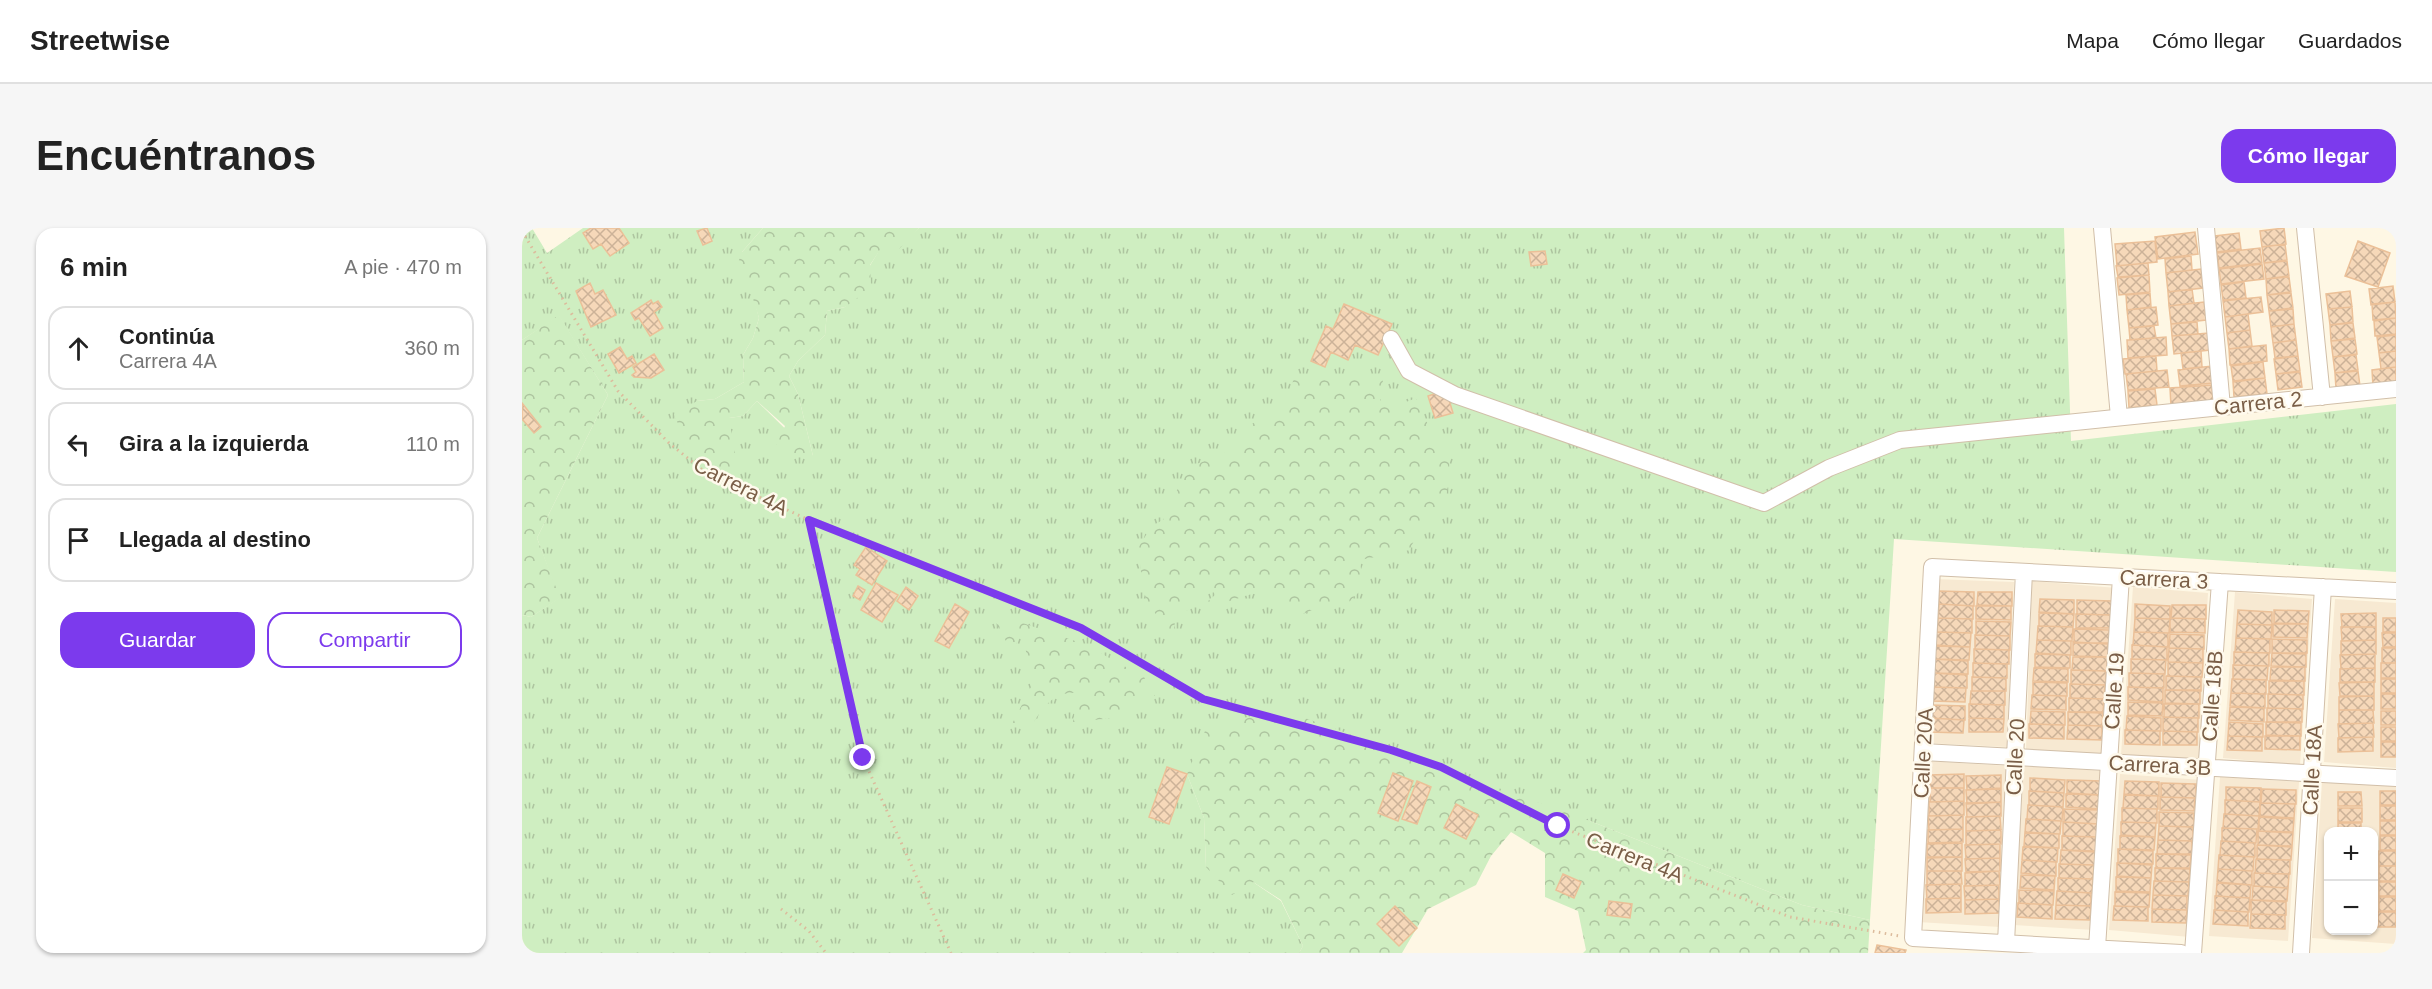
<!DOCTYPE html>
<html lang="es">
<head>
<meta charset="utf-8">
<style>
	:root { --surface:#fff; --page:#f6f6f6; --text:#222; --muted:#767676; --line:#e0e0e0; --accent:#7c3aed }
	body { margin:0; font-family:Helvetica,sans-serif; background:var(--page); color:var(--text) }
	.controls { position:absolute; right:18px; bottom:18px; display:grid; overflow:hidden; border-radius:12px; box-shadow:0 2px 4px #0004 }
	.controls button { width:54px; height:54px; display:grid; place-items:center; padding:0; border:0; border-bottom:2px solid var(--line); background:var(--surface); color:var(--text); font:30px sans-serif }
	.stop { position:absolute; width:18px; height:18px; margin:-14px; border:4px solid #7c3aed; border-radius:50%; background:#fff }
	.stop.end { background:#7c3aed; border-color:#fff; box-shadow:0 2px 6px #0008 }
	.list { margin:0; padding:0; list-style:none }
	h2 { display:flex; justify-content:space-between; align-items:center; height:78px; margin:0; padding:0 24px; font-size:26px }
	h2 small { font-size:20px; font-weight:400; color:var(--muted) }
	.list li { display:grid; grid-template-columns:39px 1fr auto; gap:18px; align-items:center; box-sizing:border-box; height:84px; margin:0 12px 12px; padding:0 12px; border:2px solid var(--line); border-radius:18px }
	.list b { display:block; font-size:22px; white-space:nowrap }
	.list p { margin:0; font-size:20px; white-space:nowrap; color:var(--muted) }
	.list em { font-size:20px; font-style:normal; color:var(--muted) }
	.actions { display:flex; gap:12px; padding:18px 24px }
	.actions a { flex:1; padding:14px 0; border:2px solid var(--accent); border-radius:18px; text-align:center; font-size:21px; color:var(--accent) }
	.actions .main { background:var(--accent); color:#fff }
	.icon { flex:none; width:33px; height:33px; fill:none; stroke:currentColor; stroke-width:2; stroke-linecap:round; stroke-linejoin:round }
	.map { position:relative; flex:none; width:1874px; height:725px; overflow:hidden; border-radius:18px }
	header { display:flex; align-items:center; gap:36px; box-sizing:border-box; height:84px; padding:0 30px; background:var(--surface); border-bottom:2px solid var(--line) }
	header strong { font-size:28px }
	nav { display:flex; gap:33px; margin-inline-start:auto; font-size:21px }
	.intro { display:flex; align-items:center; justify-content:space-between; box-sizing:border-box; height:144px; padding:0 36px }
	h1 { margin:0; font-size:42px }
	.button { padding:15px 27px; border-radius:18px; background:var(--accent); color:#fff; font-size:21px; font-weight:700 }
	main { display:flex; gap:36px; padding:0 36px }
	aside { flex:1; background:var(--surface); border-radius:18px; box-shadow:0 2px 4px #0004 }
	.map>svg:first-child { display:block }
	.residential { fill:#f7e9d2; fill-rule:evenodd }
	.grass { fill:url(#grass-tufts) }
	.forest { fill:url(#forest-crowns) }
	.building { fill:url(#building-cross-hatch); stroke:#ebc098; stroke-width:1.5 }
	.lines { fill:none; stroke-linecap:round; stroke-linejoin:round }
	.minor-casing { stroke:#d1bfa9; stroke-width:18 }
	.path { stroke:#dcbb9c; stroke-width:3; stroke-dasharray:1.5 4.5; stroke-linecap:butt }
	.minor { stroke:#fff; stroke-width:16 }
	.route { stroke:#7c3aed; stroke-width:8 }
	.labels { text-anchor:middle; dominant-baseline:central; stroke-width:5; stroke-linejoin:round; paint-order:stroke }
	.street-label { font-size:21px; fill:#7a5e47; stroke:#fffaed }
</style>
</head>
<body>
<header>
<strong>Streetwise</strong>
<nav><a>Mapa</a><a>Cómo llegar</a><a>Guardados</a></nav>
</header>
<div class="intro"><h1>Encuéntranos</h1><a class="button">Cómo llegar</a></div>
<main>
<aside>
<h2>6 min<small>A pie · 470 m</small></h2>
<ul class="list">
<li><svg class="icon" aria-label="ahead" viewBox="0 0 24 24"><path d="M12 20V5M6 11l6-6 6 6"/></svg><div><b>Continúa</b><p>Carrera 4A</p></div><em>360 m</em></li>
<li><svg class="icon" aria-label="left" viewBox="0 0 24 24"><path d="M17 20v-9H6M10 6l-5 5 5 5"/></svg><div><b>Gira a la izquierda</b></div><em>110 m</em></li>
<li><svg class="icon" aria-label="arrive" viewBox="0 0 24 24"><path d="M6 21V4h12l-3 4 3 4H6"/></svg><div><b>Llegada al destino</b></div></li>
</ul>
<div class="actions"><a class="main">Guardar</a><a>Compartir</a></div>
</aside>
<div class="map">
<svg width="1874" height="725" viewBox="0 0 1874 725">
	<defs>
		<pattern id="grass-tufts" width="24" height="20" patternUnits="userSpaceOnUse" patternTransform="scale(1.5)"><rect width="24" height="20" fill="#cfeec1"/><path d="M3 7l-1-3M5 7V3M7 7l1-3M15 17l-1-3M17 17v-4M19 17l1-3" fill="none" stroke="#adc49f"/></pattern>
		<pattern id="forest-crowns" width="20" height="18" patternUnits="userSpaceOnUse" patternTransform="scale(1.5)"><rect width="20" height="18" fill="#cfeec1"/><path d="M2 6a3 3 0 1 1 6 0M12 15a3 3 0 1 1 6 0" fill="none" stroke="#adc49f"/></pattern>
		<pattern id="building-cross-hatch" width="8" height="8" patternUnits="userSpaceOnUse" patternTransform="scale(1.5)"><rect width="8" height="8" fill="#f6d8b9"/><path d="M0 0l8 8M0 8l8-8" fill="none" stroke="#ccb298"/></pattern>
	</defs>
	<rect width="100%" height="100%" fill="#fef7e4"/>
	<path class="residential" d="M1412,351l80,3 -7,165 -81,-4z
		M1510,353l85,7 -11,167 -80,-6z
		M1611,359l75,6 -9,167 -78,-5z
		M1713,364l77,7 -12,166 -77,-7z
		M1813,371l61,4v165l-72,-6z
		M1405,533l82,5 -9,161 -82,-5z
		M1502,538l80,5 -10,159 -80,-5z
		M1598,546l82,6 -12,157 -81,-7z
		M1698,549l79,5 -11,159 -79,-5z
		M1800,554l74,3v159l-84,-6zM1806,604h46v98h-46z"/>
	<path class="grass" d="M0,0h10l15,25 36,-25h180l-21,24 17,66 -6,20 -10,17 1,27 -29,17 -18,2 32,17 14,-2 14,-15 56,55 -15,-62 -9,-18 9,-15 27,-26 2,-24 18,-4 35,-58 32,-15 7,-6h1145l7,213 325,-37v168l-502,-33 -24,381 -68,-15 -212,-84 -403,-47 17,44 2,49 47,15 28,19 22,45 -4,7h-777v-338l9,2 28,-19 -22,-60 71,-143 -49,-79 -37,24z"/>
	<path class="forest" d="M241,0h156l-21,22h-18l-10,15 1,23 -26,19 -18,4 -2,24 -27,26 -9,15 9,18 15,62h-29l-10,-7 11,-23 -28,-25 -14,15 -14,2 8,47 -15,4 -33,-18 -15,-37 23,-13 18,-2 29,-17 -1,-27 10,-17 6,-20 -9,-29 -16,-15 8,-22z
		M37,87l49,80 -71,143 23,60 -29,19 -9,-2v-275z
		M862,145l-4,28 11,7 25,-10 13,29 -19,-4 39,23c1,20 1,57 -13,72 -15,16 -17,9 -26,32l-50,10 3,28 -15,15 -29,4 -21,9 -17,-9 -2,-17c-27,0 -52,15 -79,18l15,-13 -4,-9 -13,7 -10,17 -12,2 -2,18 -14,4 -1,-16 -12,-16 -4,-14 -5,-40 13,-21 13,-8 23,-51 50,-20 13,-23 23,-13 13,-14 10,-24 33,7z
		M468,384l94,32 60,33 12,21 -17,5 -5,13 -61,6 5,-29c-24,-2 -35,14 -46,32l-20,-1 19,-37 -8,-57 -11,22z
		M758,481l310,112 212,84 68,15 -2,33h-285l3,-3 -8,-39 -33,-14v-44l-34,-21 -20,24 -15,29 -48,24 -26,44h-103l4,-7 -22,-46 -28,-18 -21,13 -26,-28 -2,-49 -17,-44 18,-43 30,-11z"/>
	<path class="building" d="M69,0h28l10,15 -19,13 -9,-12 -8,5 -10,-16z
		M185,0l5,13 -9,4 -6,-14z
		M1762,0l2,16 -24,3 -2,-16z
		M1673,4l3,22 -40,5 -3,-22z
		M1717,5l2,16 -24,3 -2,-16z
		M1633,13l2,21 -40,4 -2,-22z
		M1836,13l32,12 -12,34 -33,-11z
		M1763,16l2,16 -23,3 -2,-16z
		M1738,20l2,15 -43,5 -2,-15z
		M1023,23l2,13 -16,2 -2,-14z
		M1669,28l1,14 -26,3 -1,-14z
		M1765,33l2,15 -23,3 -2,-16z
		M1626,35l1,12 -31,2 -2,-11z
		M1740,36l2,15 -43,5 -2,-15z
		M1679,41l2,19 -35,4 -2,-19z
		M1627,47l1,17 -31,3 -2,-17z
		M1767,49l2,15 -24,3 -1,-16z
		M1722,54l2,16 -23,2 -2,-15z
		M68,55l5,11 8,-4 13,25 -25,12 -15,-36z
		M1871,58l2,16 -24,3 -2,-16z
		M1670,61l2,14 -25,3 -1,-14z
		M1828,63l2,16 -24,2 -2,-15z
		M1628,65l1,14 -24,3 -1,-15z
		M1769,65l2,15 -24,3 -2,-16z
		M1739,69l2,15 -38,5 -2,-16z
		M129,72l2,4 5,-3 4,6 -8,5 9,16 -13,8 -11,-18 -4,2 -4,-7z
		M1682,74l2,18 -35,4 -2,-18z
		M1873,74l1,16 -23,2 -1,-16z
		M822,76l48,20 -14,31 -23,-10 -7,15 -17,-8 -6,15 -14,-6 15,-35 7,3z
		M1634,79l2,18 -29,3 -2,-18z
		M1830,79l1,15 -23,3 -2,-16z
		M1771,81l1,15 -23,3 -2,-16z
		M1726,86l2,16 -23,3 -2,-16z
		M1874,90v16l-21,2 -1,-15z
		M1675,94l1,12 -26,2 -1,-12z
		M1831,95l2,15 -24,3 -1,-16z
		M1772,96l2,16 -23,3 -2,-16z
		M1632,98l2,12 -26,2 -1,-12z
		M1728,102l2,16 -23,3 -2,-16z
		M1687,105l1,17 -36,4 -2,-18z
		M1874,107v16l-17,2 -2,-16z
		M1644,109l1,18 -39,3 -1,-18z
		M1833,111l2,15 -24,3 -2,-16z
		M1774,112l2,16 -23,2 -2,-15z
		M1744,117l1,16 -37,4 -1,-16z
		M98,119l7,12 5,-3 4,7 -17,10 -11,-19z
		M1679,123l1,16 -19,2 -2,-16z
		M1874,123v16l-15,2 -2,-16z
		M132,126l10,16 -13,8 -17,-1 -2,-2 4,-3 -3,-5z
		M1834,127l2,15 -23,3 -2,-16z
		M1634,128l1,15 -32,3 -2,-15z
		M1776,128l2,15 -24,3 -2,-15z
		M1741,134l2,16 -32,3 -2,-15z
		M1690,138l2,17 -34,3 -2,-16z
		M1874,139v17l-23,2 -1,-16z
		M1645,142l2,17 -41,3 -2,-16z
		M1836,143l2,15 -24,3 -1,-16z
		M1778,144l2,15 -24,3 -2,-16z
		M1743,150l2,16 -33,3 -1,-15z
		M1690,157l1,18 -42,4 -1,-19z
		M1633,161l2,16 -28,3 -1,-17z
		M924,162l7,23 -18,5 -7,-22z
		M0,175l19,24 -7,6 -12,-14z
		M344,319l21,14 -15,24 -16,-10 4,-6 -6,-4z
		M354,355l22,12 -16,27 -21,-12z
		M336,358l7,4 -5,10 -7,-4z
		M384,359l12,9 -9,14 -12,-9z
		M1417,363l35,1v14l-35,-2z
		M1456,364h34v14l-35,-1z
		M1518,371l34,1v14l-35,-1z
		M1555,372l35,1 -1,14 -34,-1z
		M433,376l14,8 -20,36 -14,-7z
		M1417,376l34,2v13l-35,-1z
		M1613,376l35,2v13l-35,-1z
		M1650,377h34v14l-35,-1z
		M1454,378h35v14l-35,-1z
		M1716,382l34,2v13l-35,-1z
		M1752,382l35,1 -1,13 -34,-1z
		M1517,384l35,2 -1,13 -34,-1z
		M1854,385v14h-34l-1,-13z
		M1554,386l34,1v13h-34z
		M1416,390l34,1v14l-35,-1z
		M1613,390l35,1 -1,14 -35,-1z
		M1648,390l35,1v14l-35,-1z
		M1861,390h13v14h-13z
		M1454,393l35,1 -1,14 -34,-1z
		M1715,396l35,1 -1,14 -35,-1z
		M1751,396h35l-1,14 -34,-1z
		M1516,398l35,1 -1,14 -35,-1z
		M1819,399h35v13l-34,1z
		M1552,401l35,1v13h-35z
		M1414,404l35,1 -1,14 -34,-1z
		M1612,404l34,1v14l-35,-2z
		M1860,405h14v14h-13z
		M1648,406l34,1v14l-35,-1z
		M1453,407l35,1v14l-35,-1z
		M1714,410l34,1v14l-35,-1z
		M1750,411l35,1v13h-35z
		M1515,412l34,1v14l-35,-2z
		M1854,412v14l-35,1v-14z
		M1551,414l35,2v13l-35,-1z
		M1413,417l35,2 -1,13 -34,-1z
		M1610,417l35,2v13l-35,-1z
		M1647,420l34,1v14l-35,-1z
		M1860,420h14v15h-14z
		M1452,421l35,1v14l-35,-1z
		M1712,424l35,1v13l-35,-1z
		M1750,425l34,1v13l-35,-1z
		M1513,426l35,1v13l-35,-1z
		M1853,426v14l-34,1 -1,-14z
		M1551,429h34v14l-35,-1z
		M1411,431l35,2v13l-35,-1z
		M1609,431l35,1 -1,14 -34,-1z
		M1646,434l35,1 -1,14 -34,-1z
		M1451,435l34,1v14l-34,-1z
		M1859,435h15v15h-15z
		M1711,437l35,1 -1,14 -34,-1z
		M1749,439h34v14l-35,-1z
		M1512,440l34,1v13l-35,-1z
		M1853,440v14h-35v-13z
		M1549,442l35,1v14l-35,-1z
		M1410,445l35,2v13l-35,-1z
		M1607,445l35,1v14l-35,-1z
		M1644,448l35,1v14l-35,-1z
		M1450,449l34,1v13h-34z
		M1710,451l34,1v14l-35,-1z
		M1859,451h15v14h-15z
		M1747,453h35v14l-35,-1z
		M1511,454l34,1v13l-34,-1z
		M1852,454v14h-34l-1,-13z
		M1548,456l35,1 -1,14 -34,-1z
		M1409,459l35,1 -1,14 -34,-1z
		M1606,459l35,1v14l-35,-2z
		M1643,462h35v14l-35,-1z
		M1449,463h34v14l-35,-1z
		M1709,465l34,1v14l-35,-2z
		M1746,466l35,1v14l-35,-1z
		M1859,466h15v15h-15z
		M1510,467l34,1v14l-35,-1z
		M1852,468v14h-35v-13z
		M1547,470l35,1 -1,13h-34z
		M1606,474l35,1 -1,13 -34,-1z
		M1447,476l35,1v14l-35,-1z
		M1642,476h35v14l-35,-1z
		M1408,477l35,1v14l-35,-2z
		M1708,479l34,1v14l-35,-2z
		M1745,480l35,1v13h-35z
		M1817,482h34l1,13 -35,1z
		M1509,483l34,1v13l-35,-1z
		M1859,483h15v14h-15z
		M1546,484l35,1 -1,13 -34,-1z
		M1605,488l34,2v13l-35,-1z
		M1641,489l35,1v14l-35,-1z
		M1407,490l35,2 -1,13 -34,-1z
		M1447,490l35,1 -1,13h-34z
		M1707,494l34,2v13l-35,-1z
		M1744,494l35,1v13l-35,-1z
		M1851,495l1,14 -35,1 -1,-14z
		M1507,496l35,1v14l-35,-1z
		M1546,497l34,1v14l-35,-1z
		M1859,499h15v14h-15z
		M1603,502l35,1v14l-35,-1z
		M1641,503l34,1v13h-34z
		M1706,508l34,1v14l-35,-1z
		M1743,508h35v14l-35,-1z
		M1851,509v14l-35,1v-14z
		M1859,514h15v15h-15z
		M645,539l20,7 -18,50 -20,-7z
		M871,545l20,8 -15,40 -20,-8z
		M1442,546v14h-34l-1,-13z
		M1479,547v13l-34,2 -1,-14z
		M1508,550l35,2 -1,13 -34,-2z
		M1545,552l35,1 -1,14 -34,-2z
		M895,553l14,6 -14,37 -15,-5z
		M1603,553l34,1v14l-35,-1z
		M1639,555l35,1v14l-35,-1z
		M1704,559l35,1 -1,14 -34,-2z
		M1408,560h34v13l-34,1z
		M1479,561v13l-34,2 -1,-14z
		M1740,561l34,1v14l-35,-1z
		M1507,563l35,2 -1,14 -34,-2z
		M1858,563h16v14h-16z
		M1816,564h23l1,14h-24z
		M1544,566l35,1 -1,14 -34,-2z
		M1602,566l34,2v13l-35,-1z
		M1638,569l35,1 -1,13 -34,-1z
		M1703,572l35,2 -1,14 -34,-2z
		M1442,573v14l-35,1v-14z
		M1479,574v14l-34,1 -1,-14z
		M1738,575l35,1 -1,14 -34,-2z
		M934,576l22,11 -12,24 -22,-11z
		M1506,577l35,2 -1,14 -35,-2z
		M1858,578h16v14h-16z
		M1600,580l35,1v14l-35,-1z
		M1816,580h24v14h-24z
		M1542,581l35,1v14l-35,-2z
		M1637,584l35,1v14l-35,-1z
		M1702,586l35,2 -1,13 -35,-1z
		M1441,587v14l-34,1 -1,-14z
		M1478,588l1,14 -35,1v-14z
		M1737,589l35,2 -1,13 -34,-1z
		M1504,591l35,2 -1,13 -35,-1z
		M1858,593h16v14h-16z
		M1541,594l35,2v13l-35,-1z
		M1599,594l35,1 -1,14 -34,-2z
		M1816,595h23v9h-23z
		M1637,598l34,1v14l-35,-1z
		M1700,600l35,1 -1,14 -34,-2z
		M1441,601v13l-35,1v-13z
		M1479,602v14l-35,1v-14z
		M1736,603l35,2 -1,13 -34,-1z
		M1503,604l34,2v14l-35,-2z
		M1540,608l35,1 -1,14 -34,-1z
		M1598,608l35,1 -1,13 -34,-1z
		M1858,608h16v14h-16z
		M1636,612l34,1v13h-35z
		M1699,613l34,2v14l-35,-2z
		M1440,615v14h-35v-13z
		M1478,616v14l-34,1 -1,-14z
		M1735,617l35,2 -1,13 -34,-1z
		M1501,619l35,1 -1,14 -35,-2z
		M1596,621l35,2v13l-35,-1z
		M1539,622l34,2v13l-35,-1z
		M1857,623h17v15h-17z
		M1634,626l35,1 -1,13h-34z
		M1697,627l35,2 -1,14 -35,-2z
		M1440,629v14h-35v-13z
		M1478,630v13l-34,1 -1,-13z
		M1734,631l34,1v14l-35,-1z
		M1500,632l34,2v14l-35,-3z
		M1595,635l35,2 -1,13 -34,-2z
		M1537,636l35,1 -1,14 -34,-1z
		M1857,638h17v15h-17z
		M1633,640l35,1 -1,13 -34,-1z
		M1696,641l34,2v14l-35,-3z
		M1405,643h34l1,13 -35,1z
		M1477,643l1,14 -35,1v-13z
		M1732,645l35,1 -1,14 -34,-2z
		M1041,646l18,8 -7,16 -18,-8z
		M1499,647l34,1 -1,14 -34,-2z
		M1594,649l35,1 -1,14 -34,-1z
		M1536,650l35,1 -1,14 -34,-2z
		M1632,653l35,1 -1,14 -35,-1z
		M1857,654h17v14h-17z
		M1695,655l34,2 -1,13 -34,-2z
		M1439,656v14l-34,1 -1,-14z
		M1477,657v14l-34,1 -1,-14z
		M1731,658l35,2 -1,13 -35,-1z
		M1497,662l35,1 -1,14 -34,-2z
		M1535,663l34,2v13l-35,-1z
		M1593,664l35,1 -1,14 -34,-1z
		M1631,667l34,1v14l-35,-1z
		M1693,668l35,2 -1,14 -34,-2z
		M1857,669h17v14h-17z
		M1439,670v14l-35,1v-14z
		M1477,671l1,14 -35,1v-14z
		M1729,672l35,2v13l-35,-1z
		M1087,673l23,3 -2,14 -23,-3z
		M1496,675l34,2v14l-35,-2z
		M1534,677l35,1 -1,14 -35,-1z
		M873,678l22,22 -18,18 -22,-22z
		M1592,678l34,1v14l-35,-1z
		M1630,681l35,1 -1,13 -34,-1z
		M1692,682l34,2v14l-35,-2z
		M1856,684h18v15h-18z
		M1729,686l34,1v14l-35,-1z
		M1355,717l29,5 -1,3h-30z"/>
	<g class="lines">
		<defs>
			<path id="minor" d="M1580,0l17,189
				M1684,0l16,179
				M1783,0l17,169
				M869,111l18,32 46,24 309,108 65,-35 71,-28 496,-51
				M1401,524l473,26
				M1484,715l18,-371
				M1575,720l24,-371
				M1659,725l-268,-15 19,-371 464,24
				M1671,725l27,-371
				M1779,725l22,-366"/>
		</defs>
		<use href="#minor" class="minor-casing"/>
		<path class="path" d="M0,3l96,160 51,52 36,29 104,48 272,108 122,71 188,51 50,17 117,59 232,91 110,19
			M287,293l54,237 88,195
			M259,681l28,22 17,22"/>
		<use href="#minor" class="minor"/>
	</g>
	<g class="lines">
		<path class="route" d="M341,530l-54,-238 272,108 122,71 188,51 50,17 117,59"/>
	</g>
	<g class="labels">
		<g class="street-label">
			<text transform="translate(1736 175) rotate(-6)">Carrera 2</text>
			<text transform="translate(219 258) rotate(27)">Carrera 4A</text>
			<text transform="translate(1642 351) rotate(3)">Carrera 3</text>
			<text transform="translate(1592 463) rotate(-86)">Calle 19</text>
			<text transform="translate(1690 468) rotate(-86)">Calle 18B</text>
			<text transform="translate(1401 525) rotate(-87)">Calle 20A</text>
			<text transform="translate(1493 529) rotate(-87)">Calle 20</text>
			<text transform="translate(1638 537) rotate(3)">Carrera 3B</text>
			<text transform="translate(1790 542) rotate(-87)">Calle 18A</text>
			<text transform="translate(1113 629) rotate(22)">Carrera 4A</text>
		</g>
	</g>
</svg>
<div class="controls">
<button>+</button>
<button>−</button>
</div>
<div class="stop" style="left:1036px;top:598px"></div>
<div class="stop end" style="left:341px;top:530px"></div>
</div>
</main>
</body>
</html>
